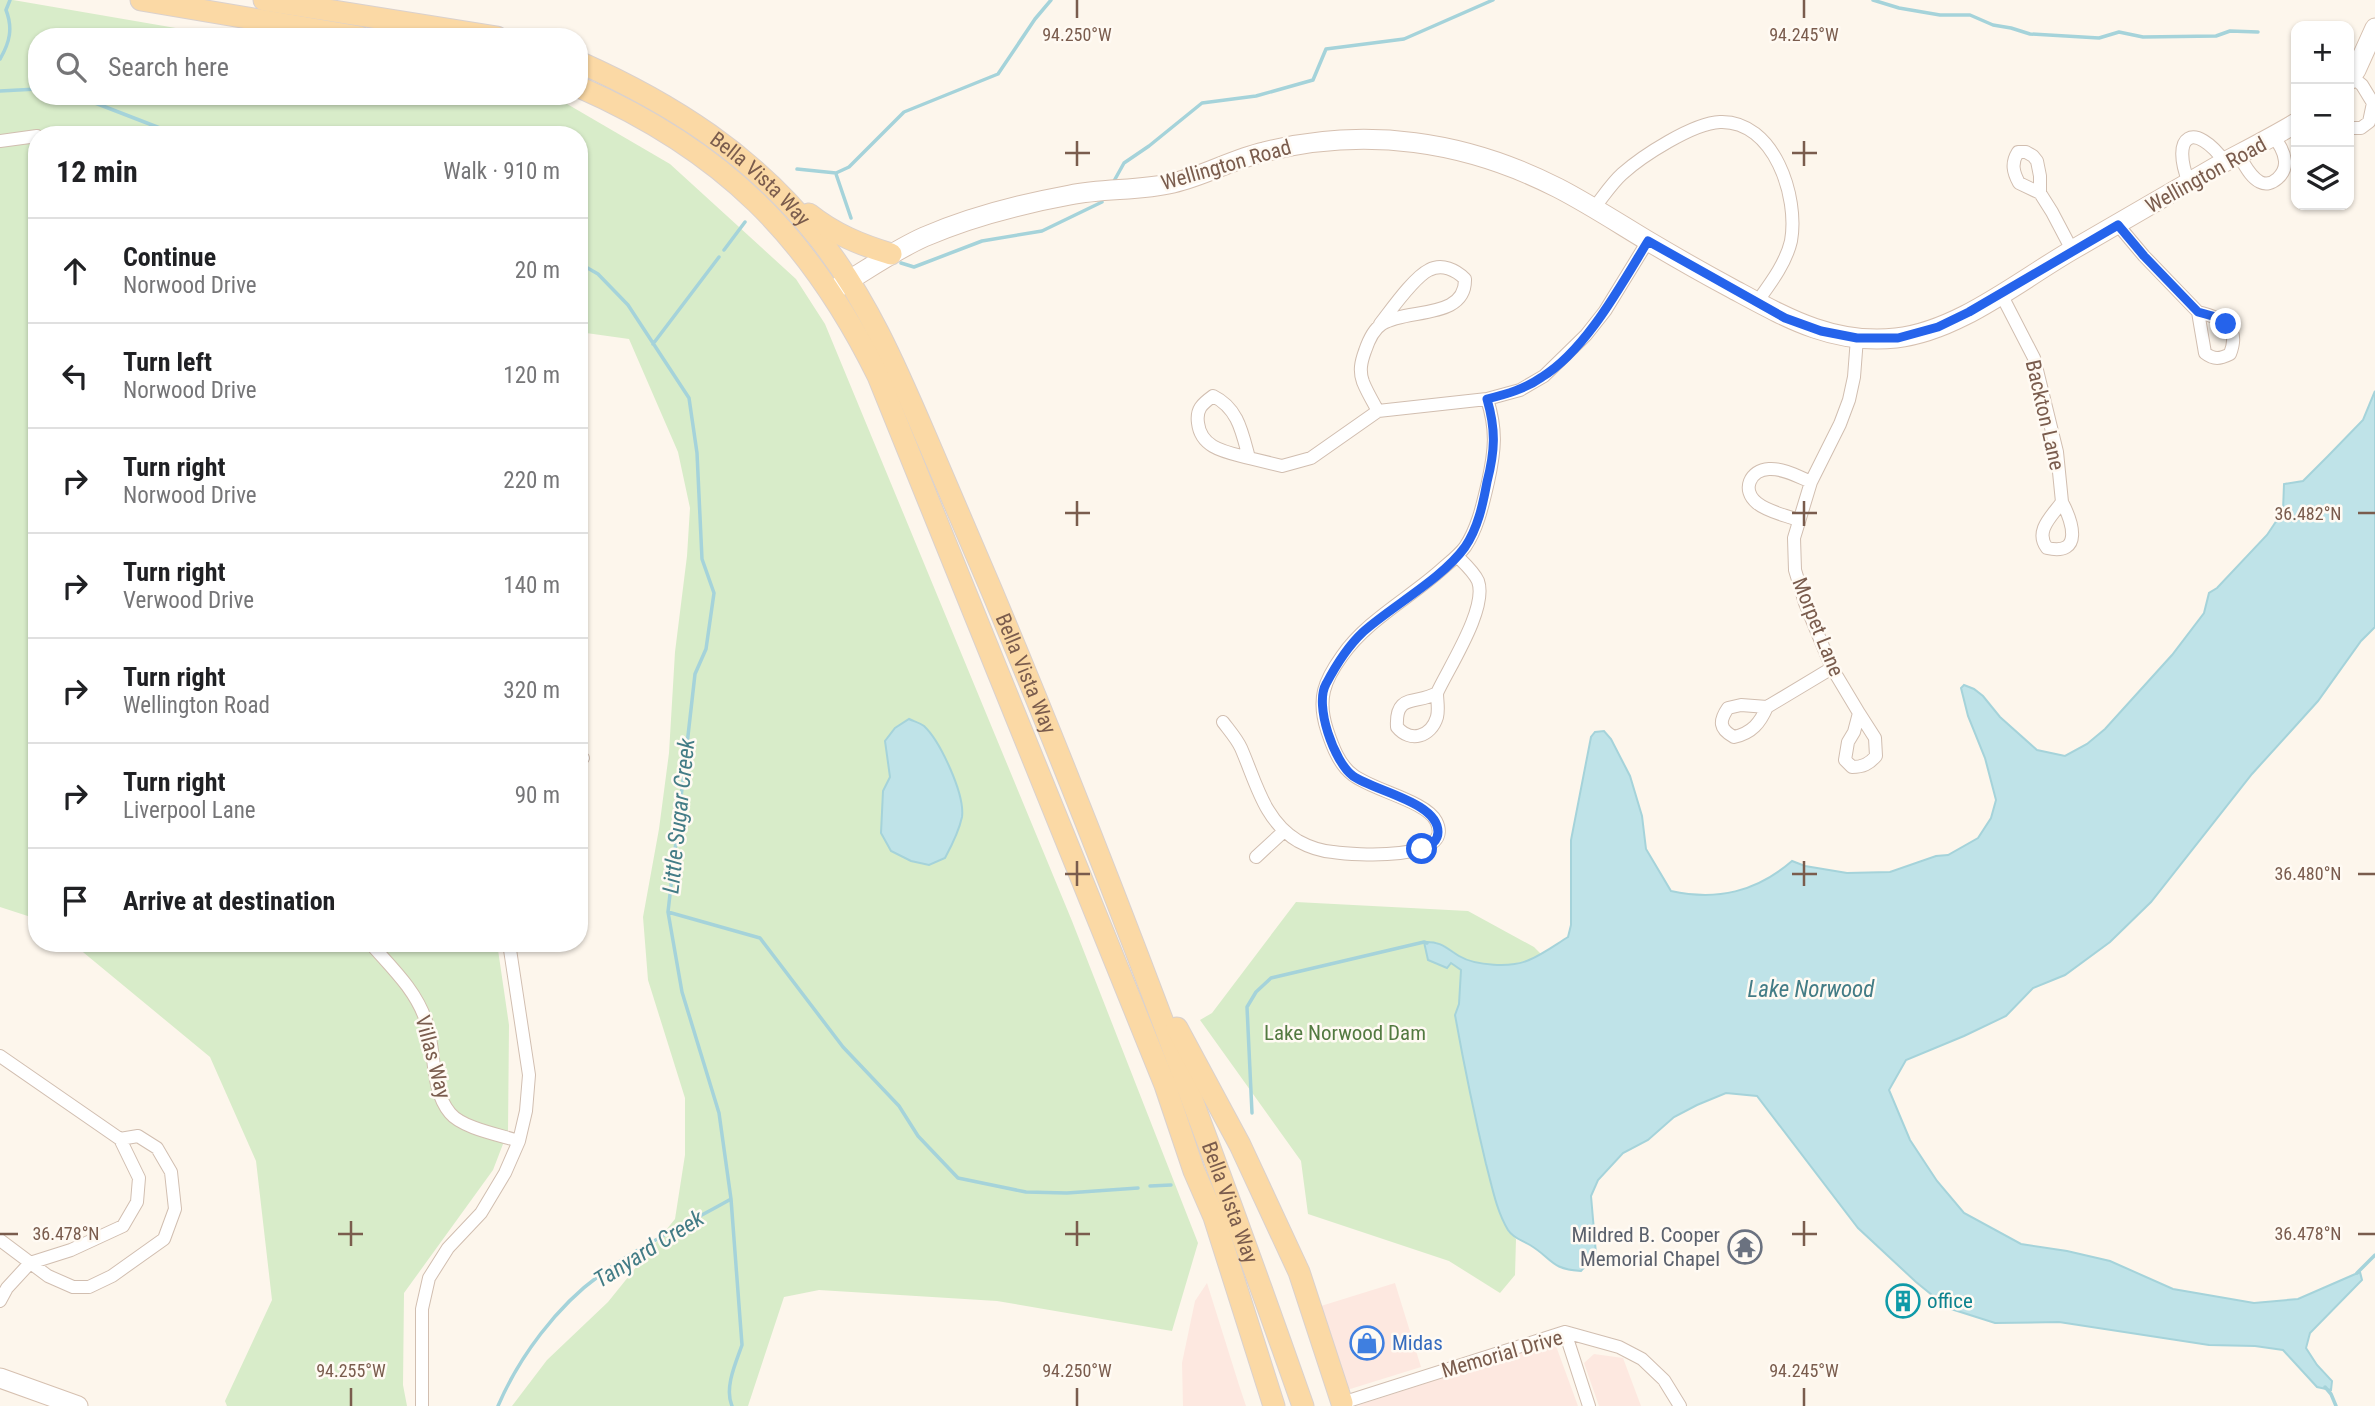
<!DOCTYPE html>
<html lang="en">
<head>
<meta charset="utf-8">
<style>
	:root { --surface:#fff; --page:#f6f6f6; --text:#202124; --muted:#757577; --line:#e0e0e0 }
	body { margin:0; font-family:"Roboto Condensed",sans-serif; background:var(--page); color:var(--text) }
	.controls { position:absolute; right:21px; top:21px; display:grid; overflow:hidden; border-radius:14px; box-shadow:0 2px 5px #0004 }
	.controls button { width:63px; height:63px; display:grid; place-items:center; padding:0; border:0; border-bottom:2px solid var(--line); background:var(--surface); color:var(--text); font:35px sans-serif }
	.stop { position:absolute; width:21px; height:21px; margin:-16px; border:5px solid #2563eb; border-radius:50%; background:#fff }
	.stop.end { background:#2563eb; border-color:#fff; box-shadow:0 2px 7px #0008 }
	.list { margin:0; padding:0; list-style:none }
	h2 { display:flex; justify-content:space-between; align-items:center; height:91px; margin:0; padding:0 28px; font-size:30px }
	h2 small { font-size:23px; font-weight:400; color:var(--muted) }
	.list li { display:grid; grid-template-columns:46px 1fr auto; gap:21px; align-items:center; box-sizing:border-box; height:105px; padding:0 28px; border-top:2px solid var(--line) }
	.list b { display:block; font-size:26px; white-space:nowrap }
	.list p { margin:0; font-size:23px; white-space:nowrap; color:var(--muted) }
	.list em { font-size:23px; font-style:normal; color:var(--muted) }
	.icon { flex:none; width:38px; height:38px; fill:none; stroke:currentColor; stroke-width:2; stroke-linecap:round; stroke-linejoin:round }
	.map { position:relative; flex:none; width:2375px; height:1406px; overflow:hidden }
	.search { position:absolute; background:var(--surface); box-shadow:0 2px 5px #0004; left:28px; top:28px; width:560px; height:77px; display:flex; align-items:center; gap:18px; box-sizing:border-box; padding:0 24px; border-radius:28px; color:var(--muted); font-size:26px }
	.panel { position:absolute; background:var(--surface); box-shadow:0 2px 5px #0004; left:28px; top:126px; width:560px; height:826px; border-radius:28px }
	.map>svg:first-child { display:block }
	.commercial { fill:#fde8e0 }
	.green { fill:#d8ecc9 }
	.water { fill:#bfe3e8; stroke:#a5d3da; stroke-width:2 }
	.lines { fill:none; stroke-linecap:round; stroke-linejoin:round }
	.stream { stroke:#a5d3da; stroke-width:3.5 }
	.street-casing { stroke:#d1beb0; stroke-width:14 }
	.secondary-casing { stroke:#d6c0b0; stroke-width:21 }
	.primary-casing { stroke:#dad1cd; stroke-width:23 }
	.street { stroke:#fff; stroke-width:12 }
	.secondary { stroke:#fff; stroke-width:19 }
	.primary { stroke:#fbd9a5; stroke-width:21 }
	.route { stroke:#2563eb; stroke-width:9 }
	.ticks { fill:none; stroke:#7a5c4d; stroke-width:2.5 }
	.labels { text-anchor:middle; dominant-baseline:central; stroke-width:5; stroke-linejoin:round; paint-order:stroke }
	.street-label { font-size:21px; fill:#7a5c4d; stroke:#fffaf3 }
	.park-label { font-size:21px; fill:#537a41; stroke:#fffaf3 }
	.worship-label { font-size:21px; fill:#5b616d; stroke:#fffaf3; text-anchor:end }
	.culture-label { font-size:21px; fill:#0d838f; stroke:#fffaf3; text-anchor:start }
	.shop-label { font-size:21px; fill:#366cbe; stroke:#fffaf3; text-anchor:start }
	.water-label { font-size:23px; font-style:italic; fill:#437c86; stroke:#fffaf3 }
	.ticks-label { font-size:18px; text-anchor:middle; fill:#7a5c4d; stroke:#fffaf3; stroke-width:5; stroke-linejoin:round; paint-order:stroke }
</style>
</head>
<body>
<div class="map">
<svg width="2375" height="1406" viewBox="0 0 2375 1406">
	<rect width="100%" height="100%" fill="#fdf6ec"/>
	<path class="commercial" d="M1207,1283l32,102 7,21h-63l-1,-43 13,-62z
		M1395,1283l26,84 -74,23 -26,-84z
		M1547,1344l9,2 22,60h-222z
		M1594,1354l29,4 18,48h-42l-15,-43z"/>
	<path class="green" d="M0,0h13l215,37h-191v59h501l24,5 108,63 126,115 29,45 247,597 126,322 -26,88 -175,-30 -178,-11 -35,7 -36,109h-236l35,-46 61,-58 67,-83 10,-64v-57l-37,-118 -5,-63 16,-88 10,-76 6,-101 12,-96 3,-48 -12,-56 -49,-113 -50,-7v-197h-542v784l-37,-12z
		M1296,902l172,9 66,36 9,9c-21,7 -47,13 -70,7 -18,-6 -28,-24 -48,-21l36,28 -2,33 -4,12 54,216 7,8 -1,36 -15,18 -51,-32 -141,-47 -7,-53 -101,-141 12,-7z
		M72,943h425l12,82 -1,106 -15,39 -89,123 -1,92 4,21h-180l-2,-5 47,-101 -16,-139 -46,-104z"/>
	<path class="water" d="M2375,391v236l-14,14 -43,60 -66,73 -101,128 -41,40 -45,33 -32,13 -27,28 -42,20 -58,24 -17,30 21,50 27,41 27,32 57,31 46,7 43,10 63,28 81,14 44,-4 62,-27 2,8 -52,53 -4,15 11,17 15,16 -1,9 -14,-3 -34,-37 -28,-4 -46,-1 -150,-23 -64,1 -47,-15 -32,-26 -58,-54 -101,-132 -31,-3 -29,12 -23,12 -26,23 -25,13 -25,27 -7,16 5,58 -15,17c-31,-2 -28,-12 -51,-26 -8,-5 -16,-6 -22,-15 -12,-20 -16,-44 -22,-66 -12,-50 -22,-99 -31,-149l4,-11 2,-34 -10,-7 -4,5 -19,-8 -4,-18c17,-1 22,6 35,14 17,10 52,12 70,4 14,-6 26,-15 39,-23l3,-12v-85l20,-103 4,-5 9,-1 7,8 19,37 12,40 4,33 25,42c46,10 85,1 121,-30l13,5 42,7 43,-1 46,-16 12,-1 30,-17 13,-20 5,-18 -11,-42 -17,-42 -7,-28 3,-3 10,4 9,7 17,21 37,33 28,6 22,-12 18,-15 67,-74 32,-42 5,-20 8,-5 50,-53 16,-24 1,-27 19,-3 25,-25 35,-36z
		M909,719c4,2 11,4 15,7 16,15 41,68 38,91 -3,14 -10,28 -17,41l-16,7 -18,-4 -20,-10 -10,-18 2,-42 7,-14 -5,-36 10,-13z"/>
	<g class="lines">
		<path class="stream" d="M1873,0l26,8 41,7h30l23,10 18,3 19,6 69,4 20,-6 24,5 73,-1 14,-5 28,1
			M0,59c10,-17 13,-31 6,-49l4,-10
			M0,91l37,-2
			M77,96l101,39
			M797,169l39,4 13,-6 55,-55 94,-38 37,-55 16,-19
			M836,174l15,44
			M1114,181l10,-18 25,-17 53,-43 54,-7 57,-16 13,-31 78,-10 89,-39
			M724,250l21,-28
			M579,263l19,11 30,31 61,93 8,55 5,106 12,34 -8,56 -11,25 -27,238 14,80 37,121 12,86 11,146c-6,17 -18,43 -10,61
			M901,263l13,4 68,-26 60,-10 60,-29
			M653,344l66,-87
			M668,912l92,26 83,109 56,59 19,30 40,42 68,14 41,1 71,-5
			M1252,1113l-5,-106 9,-15 15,-14 153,-36 3,1
			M1150,1186l21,-1
			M2357,1273l18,-18
			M2325,1387l6,7 5,12
			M498,1406c21,-49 59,-100 102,-131 41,-30 87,-51 131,-76"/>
		<defs>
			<path id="street" d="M2349,128h12l8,-6 4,-19 -11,-18 -10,-8
				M0,141l37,-5
				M2239,156c6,9 11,21 21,26 12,6 26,-8 25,-21 -1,-10 -6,-17 -12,-25
				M2189,183c-19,-48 5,-63 36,-21
				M2040,193l-21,-10c-6,-11 -8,-20 -1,-31h8l7,4 4,5 3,15v17l12,19 20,38
				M1594,208c9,-11 17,-24 28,-34 20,-18 71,-51 98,-52 54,-2 79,75 71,119 -5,22 -21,43 -34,61
				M2118,225l26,31 54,56 7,41c9,7 15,6 25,1 11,-28 -8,-36 -32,-42
				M2001,294l33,64 23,94 5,50c-10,14 -28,29 -15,46 37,8 25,-27 15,-46
				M1857,338l-3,39 -5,23 -9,24 -29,58 -17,56 1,32 10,33 27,65 27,45 -5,19 -6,10 -3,18 7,7c11,0 17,-3 24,-11l-1,-18 -16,-25
				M1378,411c-5,-9 -11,-19 -15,-29 -4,-11 -2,-20 2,-31 3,-9 9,-22 17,-27 24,-16 84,-4 83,-45 -9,-9 -23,-16 -36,-9 -15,7 -38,40 -49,54
				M1249,458c-22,-6 -48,-9 -51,-35 -2,-14 4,-19 15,-27 25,12 29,36 36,62l33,8 29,-8 67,-47 109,-12 33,-9 24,-14 42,-41 19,-24 43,-70
				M1798,520c-13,-5 -30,-8 -41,-17 -16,-13 -7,-33 12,-34 14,-1 30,8 42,13
				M1437,693c0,8 2,16 0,24 -6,20 -27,26 -40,10 -2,-35 20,-22 40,-34 12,-26 51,-85 41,-112 -4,-9 -14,-18 -21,-25
				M1767,707c-7,16 -15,26 -33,30 -15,-8 -15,-16 -6,-29l13,-3 26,2 65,-39
				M1223,722c6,8 14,17 18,26 15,34 23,73 57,93 11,6 22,10 35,11 20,3 124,10 103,-31 -10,-20 -64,-31 -83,-46 -14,-10 -21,-30 -26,-45 -10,-31 -3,-49 15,-74 25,-36 68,-58 100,-87 8,-7 17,-14 23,-22 13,-19 18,-44 23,-65 7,-32 9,-52 -1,-83
				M579,757l4,1
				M1256,857l27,-25
				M370,943c21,24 46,47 56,78 10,29 4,68 24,92 12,15 50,22 69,28
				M0,1056l120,83 19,39 -2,24 -14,24 -52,24 -41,13 -23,25 -7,13
				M0,1240l48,36 25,11h16l23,-11 52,-37 11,-30 -4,-37 -14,-24 -19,-12 -18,3
				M1565,1332l24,74
				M1342,1403l223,-71 54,15 23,12 22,21 16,26
				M422,1406v-97l7,-31 19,-30 33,-35 24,-40 14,-32 7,-30 3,-36 -20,-132"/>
			<path id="secondary" d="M2349,80l7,-10 19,-42
				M835,289c30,-18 58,-38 89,-52 46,-20 97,-33 146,-42 34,-7 70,-4 103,-12 31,-7 60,-24 91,-31 102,-26 202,-11 294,36 31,16 60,35 90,53 27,16 55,32 83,47 54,29 101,57 165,50 63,-7 124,-58 178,-89 48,-28 97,-56 145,-84 26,-14 52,-27 77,-42
				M0,1378l78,28"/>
			<g id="primary">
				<path d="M141,0l219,37"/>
				<path d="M264,0l233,37"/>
				<path id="s1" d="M579,62c94,42 174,93 239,175 48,60 78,130 108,200 22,51 44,102 65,152 113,269 215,542 312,817"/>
				<path d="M579,87c144,63 230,149 299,289l287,709 29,86 20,46 60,189"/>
				<path d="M809,214c25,20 52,31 82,40"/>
				<path d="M1177,1028l63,117 59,127 43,131"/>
			</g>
		</defs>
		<use href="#street" class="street-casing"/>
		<use href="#secondary" class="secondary-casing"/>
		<use href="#primary" class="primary-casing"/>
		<use href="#street" class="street"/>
		<use href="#secondary" class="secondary"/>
		<use href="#primary" class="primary"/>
	</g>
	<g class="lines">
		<path class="route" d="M1422,849c8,-4 16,-7 16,-17 0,-30 -64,-41 -85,-56 -19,-14 -39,-71 -27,-92 10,-19 21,-37 37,-52 29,-26 79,-53 102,-85 13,-19 18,-43 22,-65 8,-31 9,-52 0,-83 20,-5 38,-10 55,-22 44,-27 79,-92 106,-136l137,77 36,13 36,7h41l40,-11 31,-15 149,-87 26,31 54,56 18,5 10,7"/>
	</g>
	<path class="ticks" d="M1077,0v18M1804,0v18M1077,141v25M1804,141v25M1065,153h25M1792,153h25M1077,501v25M1804,501v25M1065,513h25M1792,513h25M2358,513h17M1077,861v25M1804,861v25M1065,874h25M1792,874h25M2358,874h17M351,1221v25M1077,1221v25M1804,1221v25M0,1234h18M338,1234h25M1065,1234h25M1792,1234h25M2358,1234h17M351,1388v18M1077,1388v18M1804,1388v18"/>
	<defs>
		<symbol id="temple-ring" viewBox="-11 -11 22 22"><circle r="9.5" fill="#fffaf3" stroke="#6b7280" stroke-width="1.5"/><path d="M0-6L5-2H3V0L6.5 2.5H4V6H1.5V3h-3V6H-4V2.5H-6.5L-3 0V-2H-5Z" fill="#6b7280"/></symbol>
		<symbol id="building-ring" viewBox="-11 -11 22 22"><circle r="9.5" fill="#fffaf3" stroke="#0f9aa8" stroke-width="1.5"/><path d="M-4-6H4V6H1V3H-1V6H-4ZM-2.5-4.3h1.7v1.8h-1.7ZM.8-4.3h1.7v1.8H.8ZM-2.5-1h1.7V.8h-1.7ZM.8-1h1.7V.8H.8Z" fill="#0f9aa8"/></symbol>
		<symbol id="shop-ring" viewBox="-11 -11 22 22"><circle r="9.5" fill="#fffaf3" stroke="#3f7fe0" stroke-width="1.5"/><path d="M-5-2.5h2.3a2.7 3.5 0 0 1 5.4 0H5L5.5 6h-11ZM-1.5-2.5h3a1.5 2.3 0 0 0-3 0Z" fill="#3f7fe0"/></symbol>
	</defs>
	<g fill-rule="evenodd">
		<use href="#temple-ring" x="1726" y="1228" width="38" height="38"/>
		<use href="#building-ring" x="1884" y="1282" width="38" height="38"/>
		<use href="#shop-ring" x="1348" y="1324" width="38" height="38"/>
	</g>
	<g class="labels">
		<g class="street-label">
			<text transform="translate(1226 165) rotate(-16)">Wellington Road</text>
			<text transform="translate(2206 175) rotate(-29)">Wellington Road</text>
			<text stroke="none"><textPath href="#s1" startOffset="217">Bella Vista Way</textPath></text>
			<text transform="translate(2045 415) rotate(77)">Backton Lane</text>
			<text transform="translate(1818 627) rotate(68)">Morpet Lane</text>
			<text stroke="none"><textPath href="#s1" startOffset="784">Bella Vista Way</textPath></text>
			<text transform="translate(433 1057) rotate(75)">Villas Way</text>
			<text stroke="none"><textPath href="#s1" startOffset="1351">Bella Vista Way</textPath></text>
			<text transform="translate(1502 1354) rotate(-16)">Memorial Drive</text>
		</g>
		<g class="park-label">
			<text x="1345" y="1033">Lake Norwood Dam</text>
		</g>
		<g class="worship-label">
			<text x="1720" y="1235">Mildred B. Cooper<tspan x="1720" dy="24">Memorial Chapel</tspan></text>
		</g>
		<g class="culture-label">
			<text x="1927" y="1301">office</text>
		</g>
		<g class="shop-label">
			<text x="1392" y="1343">Midas</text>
		</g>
		<g class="water-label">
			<text transform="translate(679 816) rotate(-84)">Little Sugar Creek</text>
			<text x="1811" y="989">Lake Norwood</text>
			<text transform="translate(649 1249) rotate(-32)">Tanyard Creek</text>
		</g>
	</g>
	<g class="ticks-label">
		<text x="1077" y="41">94.250°W</text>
		<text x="1804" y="41">94.245°W</text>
		<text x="2308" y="520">36.482°N</text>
		<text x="2308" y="880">36.480°N</text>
		<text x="66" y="1240">36.478°N</text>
		<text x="2308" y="1240">36.478°N</text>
		<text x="351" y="1377">94.255°W</text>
		<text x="1077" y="1377">94.250°W</text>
		<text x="1804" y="1377">94.245°W</text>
	</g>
</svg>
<div class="controls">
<button>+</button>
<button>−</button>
<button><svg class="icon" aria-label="layers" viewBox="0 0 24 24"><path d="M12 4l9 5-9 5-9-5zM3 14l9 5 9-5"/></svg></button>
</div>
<div class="stop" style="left:1422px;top:849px"></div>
<div class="stop end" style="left:2226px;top:324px"></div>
<div class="search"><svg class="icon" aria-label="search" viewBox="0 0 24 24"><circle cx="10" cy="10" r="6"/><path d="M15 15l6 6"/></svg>Search here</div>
<section class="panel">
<h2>12 min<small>Walk · 910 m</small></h2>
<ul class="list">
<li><svg class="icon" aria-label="ahead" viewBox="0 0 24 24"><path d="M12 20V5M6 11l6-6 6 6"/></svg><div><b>Continue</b><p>Norwood Drive</p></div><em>20 m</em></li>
<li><svg class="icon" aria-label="left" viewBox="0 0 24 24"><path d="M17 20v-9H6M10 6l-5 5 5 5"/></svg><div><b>Turn left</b><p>Norwood Drive</p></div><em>120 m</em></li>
<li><svg class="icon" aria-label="right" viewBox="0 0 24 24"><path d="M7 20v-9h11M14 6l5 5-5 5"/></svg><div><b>Turn right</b><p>Norwood Drive</p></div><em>220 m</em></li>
<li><svg class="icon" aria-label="right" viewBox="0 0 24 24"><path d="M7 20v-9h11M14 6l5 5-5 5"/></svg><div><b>Turn right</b><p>Verwood Drive</p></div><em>140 m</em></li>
<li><svg class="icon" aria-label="right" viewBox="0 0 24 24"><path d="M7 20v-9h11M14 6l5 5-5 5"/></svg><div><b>Turn right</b><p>Wellington Road</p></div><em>320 m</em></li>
<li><svg class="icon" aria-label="right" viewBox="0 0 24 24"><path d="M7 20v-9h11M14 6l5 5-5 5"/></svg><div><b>Turn right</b><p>Liverpool Lane</p></div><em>90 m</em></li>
<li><svg class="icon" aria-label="arrive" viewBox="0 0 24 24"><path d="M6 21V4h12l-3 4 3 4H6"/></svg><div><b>Arrive at destination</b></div></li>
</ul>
</section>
</div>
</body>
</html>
